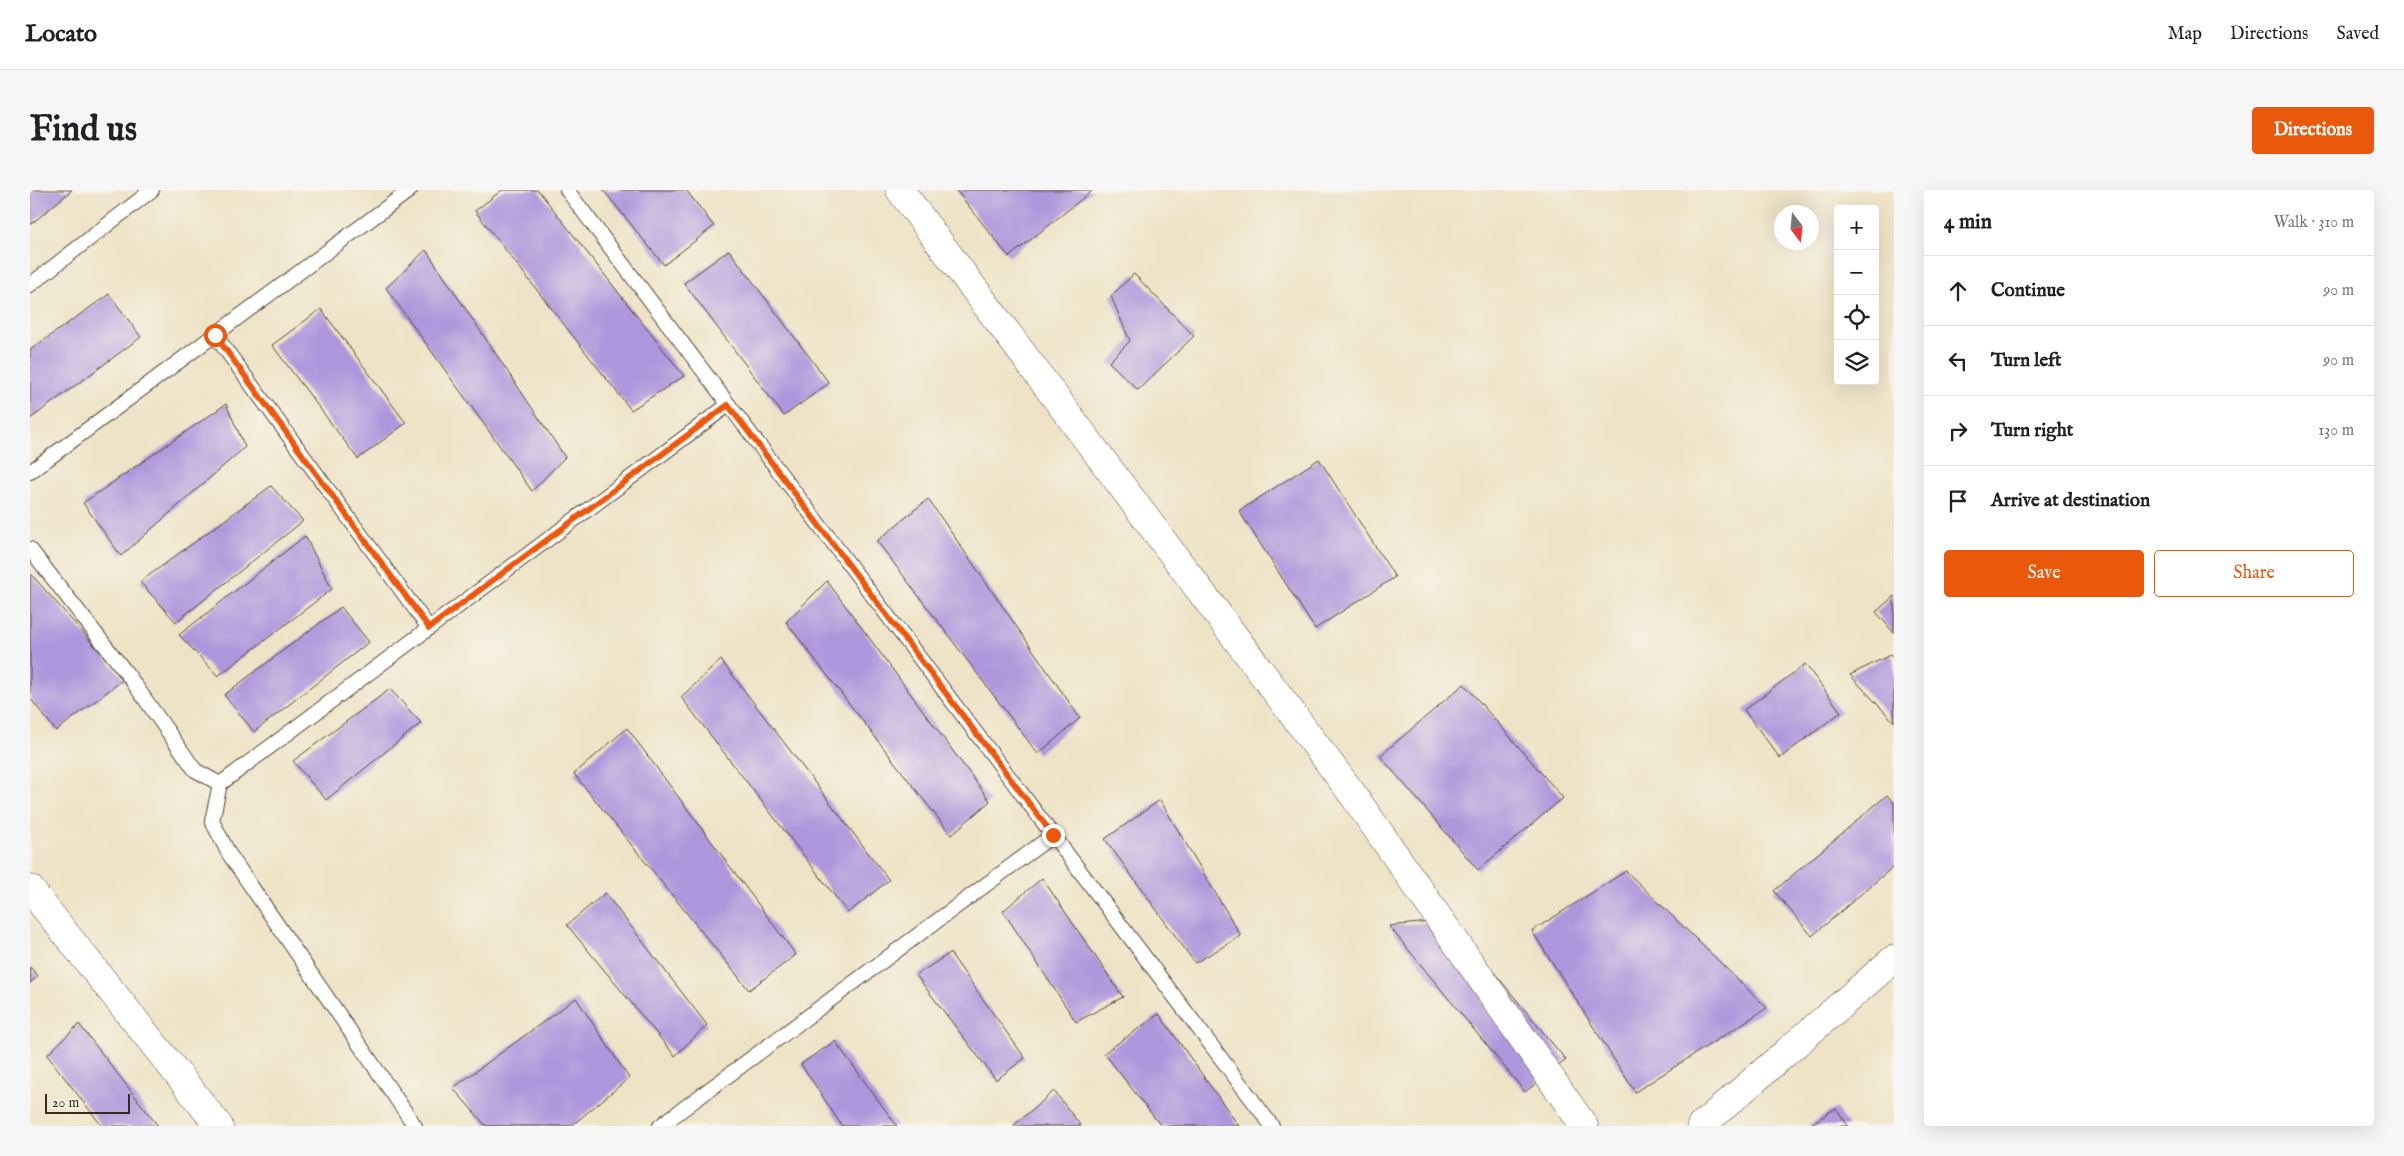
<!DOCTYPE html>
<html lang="en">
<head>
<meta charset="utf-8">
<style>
	:root { --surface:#fff; --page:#f6f6f6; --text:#202124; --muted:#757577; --line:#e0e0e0; --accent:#ea580c }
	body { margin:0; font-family:"IM FELL English",serif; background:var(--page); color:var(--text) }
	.controls { position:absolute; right:15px; top:15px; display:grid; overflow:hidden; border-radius:5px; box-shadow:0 5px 20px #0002 }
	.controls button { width:45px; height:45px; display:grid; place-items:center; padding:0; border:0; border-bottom:1px solid var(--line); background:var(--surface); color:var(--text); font:25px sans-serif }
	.compass { position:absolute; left:1744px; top:15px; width:45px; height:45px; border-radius:50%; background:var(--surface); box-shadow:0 5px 20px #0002; rotate:164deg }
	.scale { position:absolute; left:15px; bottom:12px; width:85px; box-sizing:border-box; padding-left:5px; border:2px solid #3b2a1e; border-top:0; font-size:14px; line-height:18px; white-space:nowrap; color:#3b2a1e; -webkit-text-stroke:4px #f7f3e8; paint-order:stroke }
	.stop { position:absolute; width:15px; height:15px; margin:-11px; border:4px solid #ea580c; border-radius:50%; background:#fff }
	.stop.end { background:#ea580c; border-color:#fff; box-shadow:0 1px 5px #0008 }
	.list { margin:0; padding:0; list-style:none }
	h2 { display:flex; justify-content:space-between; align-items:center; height:65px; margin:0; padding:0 20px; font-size:21px }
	h2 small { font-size:16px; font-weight:400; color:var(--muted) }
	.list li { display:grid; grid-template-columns:32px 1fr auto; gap:15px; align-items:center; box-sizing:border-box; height:70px; padding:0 20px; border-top:1px solid var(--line) }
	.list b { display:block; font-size:19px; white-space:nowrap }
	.list em { font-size:16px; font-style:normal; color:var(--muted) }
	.actions { display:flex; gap:10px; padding:15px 20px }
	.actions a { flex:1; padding:11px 0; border:1px solid var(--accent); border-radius:5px; text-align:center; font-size:18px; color:var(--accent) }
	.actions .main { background:var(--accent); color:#fff }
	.icon { flex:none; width:28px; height:28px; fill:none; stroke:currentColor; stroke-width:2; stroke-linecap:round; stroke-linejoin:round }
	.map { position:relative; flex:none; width:1864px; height:936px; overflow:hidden; border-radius:5px }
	header { display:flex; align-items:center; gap:30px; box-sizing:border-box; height:70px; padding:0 25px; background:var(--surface); border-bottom:1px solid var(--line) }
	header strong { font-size:24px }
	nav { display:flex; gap:28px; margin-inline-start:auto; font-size:18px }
	.intro { display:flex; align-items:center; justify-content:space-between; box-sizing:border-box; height:120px; padding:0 30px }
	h1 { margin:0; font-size:35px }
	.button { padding:12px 22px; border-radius:5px; background:var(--accent); color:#fff; font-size:18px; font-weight:700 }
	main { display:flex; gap:30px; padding:0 30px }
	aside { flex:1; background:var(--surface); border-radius:5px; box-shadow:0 5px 20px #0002 }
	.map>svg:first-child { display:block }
	.building { fill:#ae96dc }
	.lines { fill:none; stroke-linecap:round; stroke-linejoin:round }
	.service-casing { stroke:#564637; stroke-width:16 }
	.minor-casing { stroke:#564637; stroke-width:29 }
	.service { stroke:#fff; stroke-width:14 }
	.minor { stroke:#fff; stroke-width:28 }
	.route { stroke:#ea580c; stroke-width:6 }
</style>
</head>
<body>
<header>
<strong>Locato</strong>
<nav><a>Map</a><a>Directions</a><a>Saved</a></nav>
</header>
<div class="intro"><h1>Find us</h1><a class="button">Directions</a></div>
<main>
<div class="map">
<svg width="1864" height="936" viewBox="0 0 1864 936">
	<rect width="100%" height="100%" fill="#f7f3e8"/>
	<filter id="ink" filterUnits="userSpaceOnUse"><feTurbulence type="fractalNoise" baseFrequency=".02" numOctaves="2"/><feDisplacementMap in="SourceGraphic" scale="10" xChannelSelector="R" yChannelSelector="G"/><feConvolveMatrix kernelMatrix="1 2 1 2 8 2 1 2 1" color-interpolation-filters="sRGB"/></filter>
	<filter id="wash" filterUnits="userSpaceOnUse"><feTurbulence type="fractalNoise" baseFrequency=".0096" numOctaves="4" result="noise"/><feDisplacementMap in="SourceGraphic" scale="20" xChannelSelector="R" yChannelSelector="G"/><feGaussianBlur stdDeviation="1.12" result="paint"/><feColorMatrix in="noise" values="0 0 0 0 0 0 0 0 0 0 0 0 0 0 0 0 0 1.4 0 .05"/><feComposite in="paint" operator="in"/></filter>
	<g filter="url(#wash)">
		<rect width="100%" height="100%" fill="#eee3c6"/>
		<g id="blocks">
			<path class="building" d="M0,0h42l-42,35z
				M472,0h36l146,186 -53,34 -156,-199z
				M573,0h83l28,36 -50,39z
				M926,0h137l-84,67z
				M396,60l139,207 -33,34 -146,-203z
				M699,60l100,133 -45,33 -100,-133z
				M1104,84l60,62 -56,54 -29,-28 21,-21 -19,-45z
				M79,104l32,43 -111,82v-69z
				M291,119l85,114 -48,36 -86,-114z
				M196,214l19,43 -124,109 -38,-53z
				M1289,269l76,118 -80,52 -76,-118z
				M241,296l32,35 -127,101 -36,-40z
				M898,309l152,219 -42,36 -161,-213z
				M275,346l27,53 -114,87 -39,-41z
				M0,383l94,106 -68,52 -26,-33z
				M797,391l163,220 -39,34 -165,-213z
				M1864,406v37l-18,-21z
				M311,417l28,35 -115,90 -30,-37z
				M1860,465l4,4v63l-44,-47z
				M691,470l168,220 -41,33 -167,-216z
				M1775,474l36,48 -61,46 -36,-48z
				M1434,494l99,114 -85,72 -98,-114z
				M360,499l31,34 -95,77 -33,-39z
				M597,538l169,227 -47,35 -175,-216z
				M1857,605l7,8v63l-82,70 -38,-45z
				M1130,610l81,136 -46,27 -90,-124z
				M1596,681l141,137 -132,84 -103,-161z
				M1012,688l81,119 -47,25 -73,-111z
				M575,703l102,132 -32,31 -108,-131z
				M1421,730l115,140 -41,32 -136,-166z
				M920,763l75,105 -29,22 -80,-105z
				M0,777l8,9 -8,7z
				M546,808l53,80 -58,48h-85l-33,-38z
				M1129,824l80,112h-78l-57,-73z
				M49,834l79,102h-56l-55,-71z
				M805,851l62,85h-55l-41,-62z
				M1024,901l27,35h-68z
				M1806,918l12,18h-40z"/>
		</g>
	</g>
	<g filter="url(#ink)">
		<use href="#blocks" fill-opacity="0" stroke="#564637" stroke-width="1"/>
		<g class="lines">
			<defs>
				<path id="service" d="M537,0l705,936
					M0,95l122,-95
					M185,145l214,293
					M0,282l380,-282
					M0,359l98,126 67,95 25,14
					M385,936l-186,-272 -17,-33 8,-37 508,-379
					M630,936l393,-291"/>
				<path id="minor" d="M870,0l451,602 233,334
					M0,699l189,237
					M1671,936l193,-167"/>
			</defs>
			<use href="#service" class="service-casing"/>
			<use href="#minor" class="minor-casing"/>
			<use href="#service" class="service"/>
			<use href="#minor" class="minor"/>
		</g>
	</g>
	<g class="lines" filter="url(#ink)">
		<path class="route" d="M185,145l214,293 299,-223 325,430"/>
	</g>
</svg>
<div class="controls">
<button>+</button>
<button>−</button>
<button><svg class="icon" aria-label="locate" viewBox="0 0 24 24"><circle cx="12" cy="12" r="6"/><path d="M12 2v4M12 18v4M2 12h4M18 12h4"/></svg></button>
<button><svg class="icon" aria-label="layers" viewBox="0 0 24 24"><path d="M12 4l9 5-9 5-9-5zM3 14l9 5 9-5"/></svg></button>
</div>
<svg class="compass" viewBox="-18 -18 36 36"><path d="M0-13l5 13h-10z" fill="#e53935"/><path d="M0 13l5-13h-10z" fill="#757577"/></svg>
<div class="scale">20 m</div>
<div class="stop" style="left:185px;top:145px"></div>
<div class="stop end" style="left:1023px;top:645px"></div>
</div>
<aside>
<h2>4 min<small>Walk · 310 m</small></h2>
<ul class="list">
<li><svg class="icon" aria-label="ahead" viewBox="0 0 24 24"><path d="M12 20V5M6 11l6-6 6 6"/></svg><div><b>Continue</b></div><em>90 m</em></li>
<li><svg class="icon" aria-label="left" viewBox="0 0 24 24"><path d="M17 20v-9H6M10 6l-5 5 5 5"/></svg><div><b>Turn left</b></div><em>90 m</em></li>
<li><svg class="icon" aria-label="right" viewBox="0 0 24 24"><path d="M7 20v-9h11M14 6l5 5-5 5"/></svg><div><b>Turn right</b></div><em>130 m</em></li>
<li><svg class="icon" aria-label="arrive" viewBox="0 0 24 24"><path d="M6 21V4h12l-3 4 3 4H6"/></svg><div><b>Arrive at destination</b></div></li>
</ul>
<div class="actions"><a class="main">Save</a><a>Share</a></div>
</aside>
</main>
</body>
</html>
